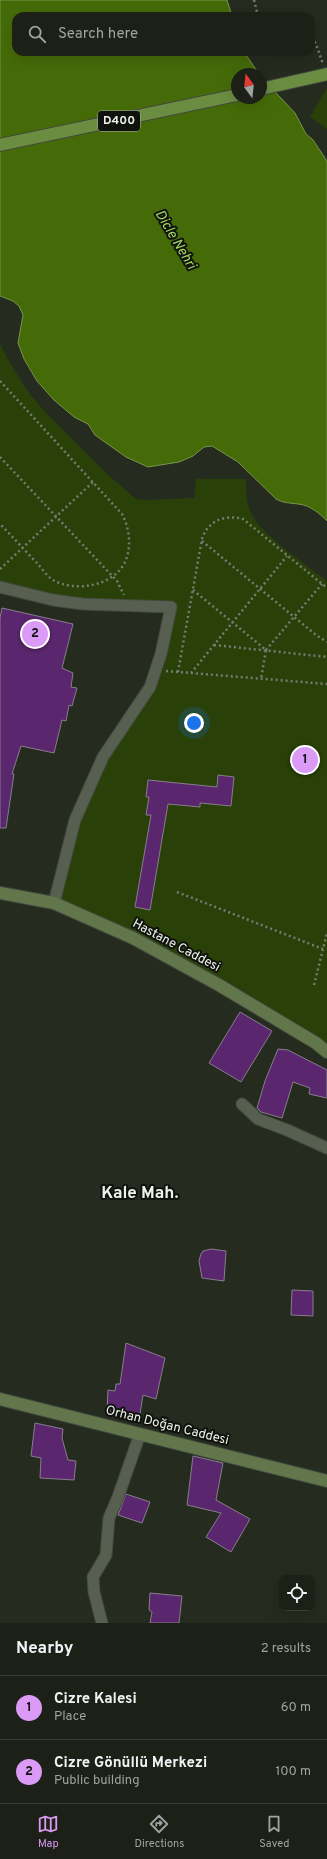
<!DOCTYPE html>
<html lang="en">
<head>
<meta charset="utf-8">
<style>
	:root { --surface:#1c2017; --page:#252820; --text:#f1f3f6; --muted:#a0a3a1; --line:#3a3e36; --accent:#da9af6 }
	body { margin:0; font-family:Overpass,sans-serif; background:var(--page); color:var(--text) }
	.controls { position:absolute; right:12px; bottom:12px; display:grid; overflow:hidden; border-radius:8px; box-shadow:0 4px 16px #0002 }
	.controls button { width:36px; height:36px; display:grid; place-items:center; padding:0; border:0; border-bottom:1px solid var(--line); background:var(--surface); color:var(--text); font:20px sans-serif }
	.compass { position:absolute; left:231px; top:68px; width:36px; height:36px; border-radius:50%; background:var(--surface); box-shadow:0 4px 16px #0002; rotate:345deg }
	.you { position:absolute; left:194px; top:723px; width:14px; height:14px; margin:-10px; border:3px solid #fff; border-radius:50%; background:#1a73e8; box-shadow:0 0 0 6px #1a73e833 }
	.badge { display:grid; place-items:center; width:26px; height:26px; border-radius:50%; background:var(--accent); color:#111; font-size:13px; font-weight:700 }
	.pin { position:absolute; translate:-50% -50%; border:2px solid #fff; box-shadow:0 1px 4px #0006 }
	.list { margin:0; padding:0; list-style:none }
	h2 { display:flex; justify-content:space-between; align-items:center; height:52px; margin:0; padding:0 16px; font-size:17px }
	h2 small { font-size:13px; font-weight:400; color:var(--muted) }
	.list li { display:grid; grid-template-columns:26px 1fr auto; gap:12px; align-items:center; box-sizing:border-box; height:64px; padding:0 16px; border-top:1px solid var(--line) }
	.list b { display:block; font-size:15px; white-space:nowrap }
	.list p { margin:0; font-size:13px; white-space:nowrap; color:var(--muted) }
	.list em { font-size:13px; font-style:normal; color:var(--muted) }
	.icon { flex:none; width:22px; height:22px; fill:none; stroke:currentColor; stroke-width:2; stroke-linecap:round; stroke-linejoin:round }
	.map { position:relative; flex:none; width:327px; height:1623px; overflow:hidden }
	.search { position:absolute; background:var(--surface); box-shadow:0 4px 16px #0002; left:12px; right:12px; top:12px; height:44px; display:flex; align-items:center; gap:10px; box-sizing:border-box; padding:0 14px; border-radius:12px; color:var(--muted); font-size:15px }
	.sheet { height:180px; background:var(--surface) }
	nav { display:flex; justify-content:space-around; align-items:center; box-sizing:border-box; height:56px; border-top:1px solid var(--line); background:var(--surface); font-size:11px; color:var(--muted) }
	nav a { display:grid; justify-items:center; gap:2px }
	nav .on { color:var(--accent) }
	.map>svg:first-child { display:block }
	.green { fill:#294009 }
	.water { fill:#456b09; stroke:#77944c }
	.building { fill:#5a276e; stroke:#877d8b }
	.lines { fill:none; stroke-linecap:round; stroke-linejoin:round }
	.street-casing { stroke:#44493e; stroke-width:13 }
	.secondary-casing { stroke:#44493e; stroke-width:14 }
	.primary-casing { stroke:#44493e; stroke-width:14 }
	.path { stroke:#777c72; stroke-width:2.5; stroke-dasharray:2 3; stroke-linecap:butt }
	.street { stroke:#575f51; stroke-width:11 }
	.secondary { stroke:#61764a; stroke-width:12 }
	.primary { stroke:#6b8d42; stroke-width:12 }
	.labels { text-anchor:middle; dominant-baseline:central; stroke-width:4; stroke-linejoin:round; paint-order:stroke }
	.shield { fill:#10130d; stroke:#abafa8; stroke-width:1 }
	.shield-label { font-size:12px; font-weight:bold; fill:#edf2ea }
	.street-label { font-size:13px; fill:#edf2ea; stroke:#10130d }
	.water-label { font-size:14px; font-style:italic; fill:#a0d563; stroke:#10130d }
	.district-label { font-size:17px; font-weight:bold; fill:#edf2ea; stroke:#10130d }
</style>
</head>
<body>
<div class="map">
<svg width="327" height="1623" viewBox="0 0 327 1623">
	<rect width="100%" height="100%" fill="#252b1f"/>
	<path class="green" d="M327,88v41l-17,-12z
		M0,344l11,21 18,28 18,21 59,59 30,26 9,1 49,-2 2,-19h50c0,12 0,23 5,34 9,21 57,53 76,68v471l-51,-32 -222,-117 21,-83 28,-63 47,-70 21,-80h-51l-120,-20z"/>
	<path class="water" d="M0,0h227l5,16h-216v36h228l15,22h-22v24h24v-21l34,36 11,21 7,6 14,21v360c-8,-8 -17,-16 -29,-17 -8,-1 -15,-1 -22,-5l-38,-37 -26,-16 -8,1 -11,9 -14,6 -31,5 -22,-10 -24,-17 -7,-5 -7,-11 -14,-7 -20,-17 -17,-19 -13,-22 -6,-16 5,-28 -4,-9 -6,-5 -13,-5z"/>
	<path class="building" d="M2,608l71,16 -11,44 11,5 -2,14 6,1 -5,18 -3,-1 -3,16 -4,-1 -8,33 -33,-7 -9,28h2l-8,54h-6v-210z
		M218,775l16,2 -3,29 -31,-3v4l-32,-3 -18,106 -15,-3 16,-92h-5l3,-18h-3l2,-17 69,7z
		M240,1012l32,19 -31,51 -32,-19z
		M278,1049l10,1 39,20v28l-18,-4 1,-6 -17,-6 -11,36 -21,-6 -4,-4 8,-27z
		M211,1249l15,2 -2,30 -22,-3 -3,-17 2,-7 2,-3z
		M292,1290l21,1v25l-22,-1z
		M126,1343l39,15 -9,41 -13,-4 -4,25 -32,-10 1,-20 7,1 1,-7h4z
		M35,1423l28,6 -1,9 6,22 8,1 -2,19 -34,-2 1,-20 -10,-2z
		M193,1456l30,7 -7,37 34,19 -19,33 -25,-15 15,-24 -34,-8z
		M126,1494l24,8 -8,21 -24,-8z
		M150,1593l32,3 -3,27h-29l2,-11 -3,-2z"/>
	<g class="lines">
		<defs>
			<path id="street" d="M0,587l53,13 30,4 88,3 -10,47 -11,33 -47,70 -28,63 -21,83
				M242,1104l16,15 29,11 40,18
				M102,1623l-8,-31 -1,-15 13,-22 3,-37 9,-21 22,-63"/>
			<path id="secondary" d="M0,893l54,10 79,35 86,47 97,58 11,9
				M0,1399l327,82"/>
			<path id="primary" d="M261,89l66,-15
				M0,145l237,-50"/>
		</defs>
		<use href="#street" class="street-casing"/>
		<use href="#secondary" class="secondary-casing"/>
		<use href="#primary" class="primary-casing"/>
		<path class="path" d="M254,0l4,16
			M311,39h2l3,5 7,20
			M0,381l122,133c8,15 10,35 2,50 -13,23 -50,28 -71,16 -6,-4 -11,-11 -15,-16 -13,-13 -25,-27 -38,-40
			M0,457l117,124 7,14
			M202,541l114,94 11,7
			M0,569l93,-87
			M193,590l73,60 -5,29
			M214,645l113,12
			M266,650l56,-66
			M166,671l161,13
			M178,672l24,-133c6,-18 22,-25 41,-20l84,69
			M191,673l96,-117
			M177,892l146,57
			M314,985l13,-52"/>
		<use href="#street" class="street"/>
		<use href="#secondary" class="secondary"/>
		<use href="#primary" class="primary"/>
	</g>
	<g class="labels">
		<rect class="shield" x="98" y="111" width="42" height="20" rx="3"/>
		<g class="shield-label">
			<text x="119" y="121">D400</text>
		</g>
		<g class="street-label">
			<text transform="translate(176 946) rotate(28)">Hastane Caddesi</text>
			<text transform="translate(167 1426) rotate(14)">Orhan Doğan Caddesi</text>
		</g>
		<g class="water-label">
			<text transform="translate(175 240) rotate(59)">Dicle Nehri</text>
		</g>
		<g class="district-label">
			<text x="140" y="1194">Kale Mah.</text>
		</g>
	</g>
</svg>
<div class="controls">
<button><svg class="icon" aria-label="locate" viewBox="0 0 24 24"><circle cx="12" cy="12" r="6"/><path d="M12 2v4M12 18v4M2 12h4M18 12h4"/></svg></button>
</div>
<svg class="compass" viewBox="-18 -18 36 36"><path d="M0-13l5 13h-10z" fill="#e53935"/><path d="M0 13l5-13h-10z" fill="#a0a3a1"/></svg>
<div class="you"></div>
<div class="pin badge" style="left:305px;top:760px">1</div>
<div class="pin badge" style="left:35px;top:634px">2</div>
<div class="search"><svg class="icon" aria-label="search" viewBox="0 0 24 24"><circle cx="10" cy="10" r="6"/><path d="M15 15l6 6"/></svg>Search here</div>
</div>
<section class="sheet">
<h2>Nearby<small>2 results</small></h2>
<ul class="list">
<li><span class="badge">1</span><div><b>Cizre Kalesi</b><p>Place</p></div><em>60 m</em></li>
<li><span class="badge">2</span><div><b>Cizre Gönüllü Merkezi</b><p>Public building</p></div><em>100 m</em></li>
</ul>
</section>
<nav>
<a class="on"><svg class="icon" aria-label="map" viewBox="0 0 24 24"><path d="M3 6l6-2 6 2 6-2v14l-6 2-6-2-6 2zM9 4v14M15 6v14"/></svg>Map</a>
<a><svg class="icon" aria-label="directions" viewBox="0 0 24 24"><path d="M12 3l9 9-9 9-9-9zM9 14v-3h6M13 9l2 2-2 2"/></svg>Directions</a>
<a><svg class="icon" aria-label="saved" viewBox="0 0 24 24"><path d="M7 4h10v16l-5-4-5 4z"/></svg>Saved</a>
</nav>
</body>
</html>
